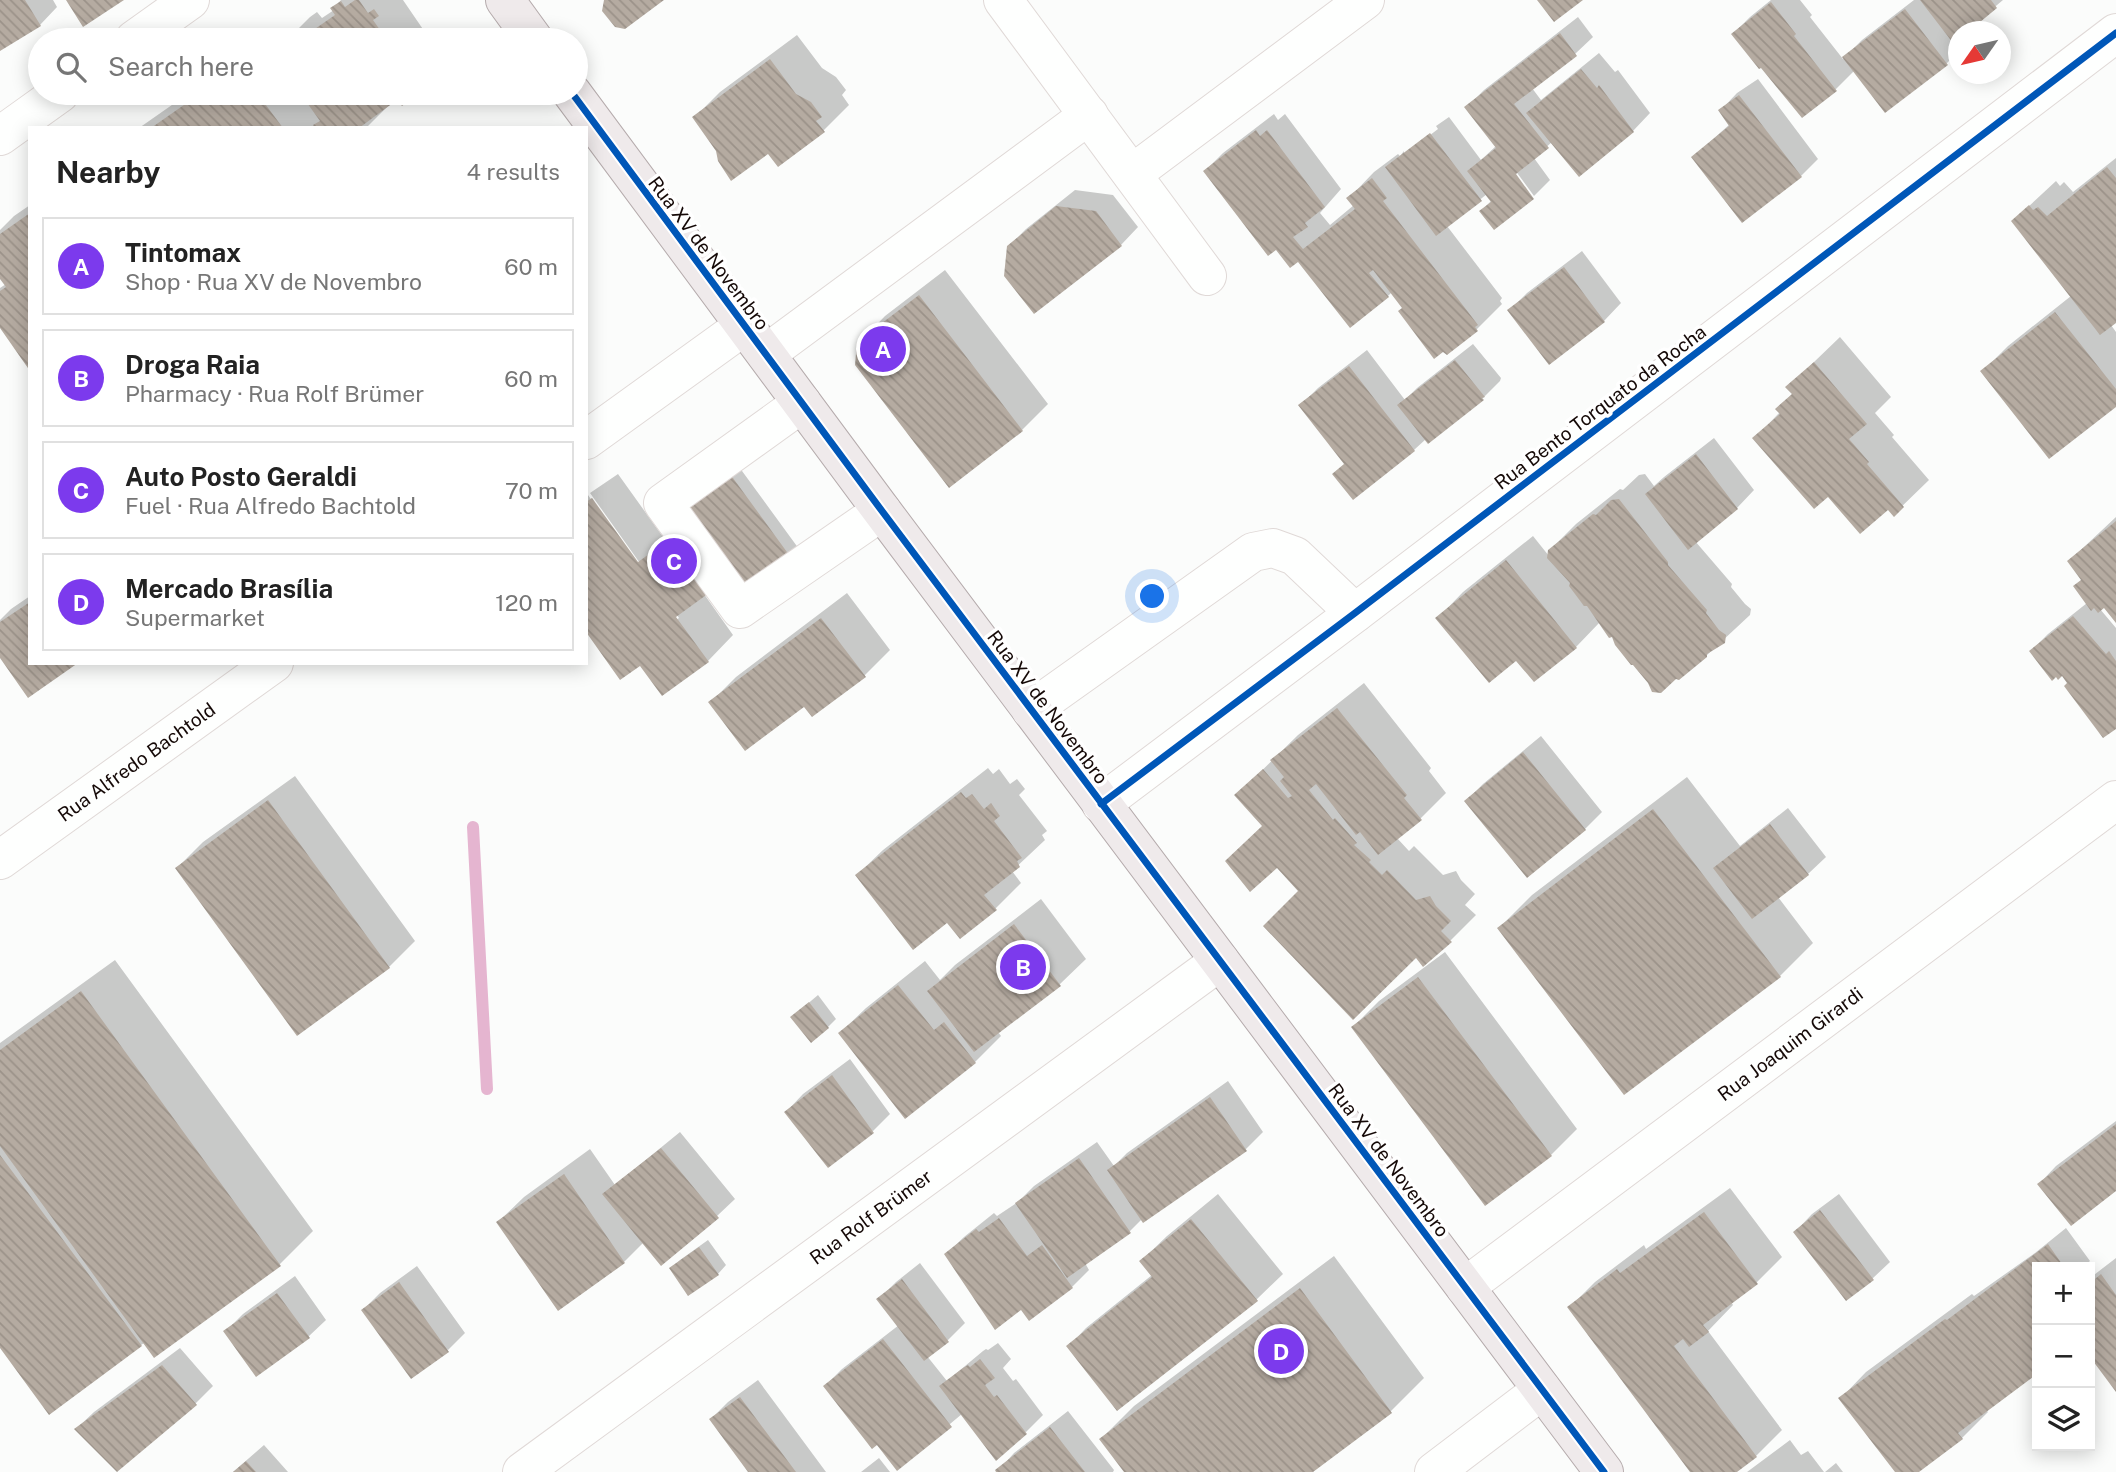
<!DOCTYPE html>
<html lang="en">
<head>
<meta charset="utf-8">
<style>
	:root { --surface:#fff; --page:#f2f2f2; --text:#222; --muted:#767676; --line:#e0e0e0; --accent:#7c3aed }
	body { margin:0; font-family:"Public Sans",sans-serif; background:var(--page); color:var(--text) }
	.controls { position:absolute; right:21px; bottom:21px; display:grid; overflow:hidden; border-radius:0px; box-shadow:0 4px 18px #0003 }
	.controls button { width:63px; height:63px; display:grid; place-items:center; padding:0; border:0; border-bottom:2px solid var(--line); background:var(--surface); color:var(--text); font:35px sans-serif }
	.compass { position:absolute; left:1948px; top:21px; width:63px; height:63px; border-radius:50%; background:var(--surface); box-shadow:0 4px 18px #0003; rotate:236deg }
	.you { position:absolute; left:1153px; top:597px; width:24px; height:24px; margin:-18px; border:5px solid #fff; border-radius:50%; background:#1a73e8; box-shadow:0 0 0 10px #1a73e833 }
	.badge { display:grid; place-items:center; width:46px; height:46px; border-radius:50%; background:var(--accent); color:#fff; font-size:23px; font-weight:700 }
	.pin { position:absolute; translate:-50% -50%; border:4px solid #fff; box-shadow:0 2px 7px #0006 }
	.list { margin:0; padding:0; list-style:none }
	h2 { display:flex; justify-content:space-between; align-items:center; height:91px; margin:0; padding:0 28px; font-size:30px }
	h2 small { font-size:23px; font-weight:400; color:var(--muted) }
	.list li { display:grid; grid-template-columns:46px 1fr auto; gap:21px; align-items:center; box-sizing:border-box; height:98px; margin:0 14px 14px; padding:0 14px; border:2px solid var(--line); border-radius:0px }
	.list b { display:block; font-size:26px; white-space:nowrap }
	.list p { margin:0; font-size:23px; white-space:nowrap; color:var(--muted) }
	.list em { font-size:23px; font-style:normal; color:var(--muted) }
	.icon { flex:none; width:38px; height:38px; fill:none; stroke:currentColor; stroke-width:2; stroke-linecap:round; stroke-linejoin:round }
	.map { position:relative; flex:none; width:2116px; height:1472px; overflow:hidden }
	.search { position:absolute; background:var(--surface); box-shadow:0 4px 18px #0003; left:28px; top:28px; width:560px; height:77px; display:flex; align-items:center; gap:18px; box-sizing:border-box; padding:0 24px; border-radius:38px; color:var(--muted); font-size:26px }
	.panel { position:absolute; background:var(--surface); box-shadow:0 4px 18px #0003; left:28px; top:126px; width:560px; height:539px; border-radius:0px }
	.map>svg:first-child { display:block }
	.shadow { fill:#0003 }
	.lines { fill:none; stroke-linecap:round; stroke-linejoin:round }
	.stream { stroke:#e5b5d0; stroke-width:12 }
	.building { fill:url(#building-back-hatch) }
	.minor-casing { stroke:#e0d9d7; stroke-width:40 }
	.major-casing { stroke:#b5abac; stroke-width:40 }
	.minor { stroke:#fefffe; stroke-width:38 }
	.major { stroke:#efeaeb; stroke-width:38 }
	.cycleway-casing { stroke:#fff; stroke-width:11 }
	.cycleway { stroke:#0057b8; stroke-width:7 }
	.labels { text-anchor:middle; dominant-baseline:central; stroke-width:7; stroke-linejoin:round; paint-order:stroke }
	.street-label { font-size:19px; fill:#150907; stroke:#fff }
</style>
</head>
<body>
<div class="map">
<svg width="2116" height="1472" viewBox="0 0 2116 1472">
	<defs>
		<pattern id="building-back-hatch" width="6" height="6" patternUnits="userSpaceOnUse" patternTransform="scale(1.75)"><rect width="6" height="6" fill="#b5aba1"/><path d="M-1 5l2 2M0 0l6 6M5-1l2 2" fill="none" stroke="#9b9289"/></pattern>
	</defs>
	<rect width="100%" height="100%" fill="#fbfcfb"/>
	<path class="shadow" d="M0,0h53l4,7 -17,18 -40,24z
		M341,0h62l26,38 6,-4 4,4 -2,2h-150l23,-23 7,-5 5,6 12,-8 -1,-1z
		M1771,0h29l12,15 -2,2 33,42 19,-19 52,-40h89l-38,32h-7v20l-11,11 -61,48 -31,-41 -19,19 -34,27 -69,-82 17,-17z
		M1578,17l15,20 -18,17 -43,34 9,12 58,-47 16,19 3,-2 32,43 -17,18 -81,11 -18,16 16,22 -16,16 -22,-30 -3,2 22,30 -50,13 11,-11 -5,-6 -40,32 55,72 -2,3 2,3 -26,26 -72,-23 -12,-15 -4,4 -89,-37 -94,-88 18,-18 51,-39 4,6 7,-6 56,75 -21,24 10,12 24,-20 -5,-7 25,-26 24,-18 2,2 4,-5v4l34,-26 -2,-3 13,-9 32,43 15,-14 -29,-39 17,-17z
		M272,35l4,5h-12z
		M797,35l25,33 14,9 10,13 -4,5 7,10 -26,26 -55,20 -73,-34 25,-25z
		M1758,79l60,80 -17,17 -108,-19 37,-33 -10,-13 17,-18z
		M189,93h226l-6,6 -12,-2 -31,31h-227z
		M2116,158v162l-5,5 5,7v73l-134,-33 26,-26 63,-50 -58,-75 43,-40 4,5 4,-4 9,10z
		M1075,190l38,5 25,32 -17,18 -113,2 18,-18z
		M30,205v161l-30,-41v-37l6,-4 -6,-8v-46l14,-14z
		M1582,251l39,52 -17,18 -94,-11 17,-17z
		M945,270l103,134 -26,26 -163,-87 26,-27z
		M1840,337l51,60 -16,16 19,22 -2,2 37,43 -35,34 -6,-7 -60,-13 -73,-56 25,-26 13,-19 -5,-6z
		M1473,344l28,34 -1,3 -18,18 -56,40 -12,11 -69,13 -44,-58 17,-17 49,-38 38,50 12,-12z
		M1714,438l40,52 -17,18 -42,33 37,43 -1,3 14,17 6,5 -1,6 -44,41 -93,-21 -13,-13 -24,25 -60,11 -78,-40 25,-26 70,-56 16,20 1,-6 26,-26 44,-35 3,1 16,-15 6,-1 9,12 10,-9z
		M734,460l65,89 -95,45 29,41 -25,26 -67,3 -55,-35v-133l2,-1 88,125 3,-2 -89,-125 28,-19 48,67 26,-19z
		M2116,517v103l-11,-15 -5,4 16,19v98l-47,-43 -6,-9 -32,-23 17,-17 39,-31 -4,-24 -14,-18z
		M847,593l43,57 -26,26 -59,28 -94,-2 25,-25z
		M30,596v67l-30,-8v-35l11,-11z
		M1364,683l67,85 -2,3 17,22 -26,26 -23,19 12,13 5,-5 29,29 13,-4 5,9 14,14 -10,11 11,10 -26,26 -34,15 -115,-65 -37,-66 -27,-30 61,-60z
		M1541,736l61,76 -17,17 -119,-28 17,-17z
		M988,768l5,6 6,-5 11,15 7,-5 8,10 -6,6 28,36 -5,4 3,5 -33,31 9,12 -26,26 -48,12 -90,-46 26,-25z
		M295,776l120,165 -26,26 -92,66 -120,-165 26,-26z
		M1687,777l53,69 48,-38 38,49 -18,17 -30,23 35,46 -33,33 -281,-48 33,-33z
		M1041,899l45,60 -26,25 -62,48 3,4 -26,26 -69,54 -66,-83 26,-25 59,-47 15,19 15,-15z
		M1445,952l132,177 -26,26 -198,-128 26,-26z
		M115,960l198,271 -33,33 -139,81h-141v-302z
		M818,995l18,24 -8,8 -36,-10z
		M850,1059l40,55 -17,17 -87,-19 17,-18z
		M1228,1081l35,51 -17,17 -103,69 -13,13 -45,32 4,7 -17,17 -50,20 -76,-53 18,-17 30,-24 3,3 21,-14 16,-16 63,-44 17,24 13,-13z
		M2116,1121v68l-77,-5 17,-18z
		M680,1132l55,67 -18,17 -73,26 -20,20 -126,-40 26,-25 66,-48 25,36z
		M1730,1188l52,69 -26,26 -25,19 2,3 -25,26 74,99 -26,26 -21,16h-43l-122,-165 25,-25 49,-37 2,4z
		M1218,1194l65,80 -26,25 -94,73 -94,-26 17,-18 66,-53 -11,-14 26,-25z
		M1839,1194l51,68 -18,17 -77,-47 17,-18z
		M2066,1228l24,33 -6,6h-47v105l-51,38 2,2 -26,26 -46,34h-19l-56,-74 25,-26 106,-78 2,2 61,-43z
		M708,1240l18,25 -8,9 -47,-5 9,-9z
		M1334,1256l90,122 -33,33 -81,61h-184l-25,-33 33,-33z
		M2116,1258v131l-26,-34v-77z
		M920,1263l45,60 -17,17 -21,16 20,25 36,-30 3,-2 2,1 10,-7 13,16 -8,9 10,13 3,-2 27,36 -17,17 -64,-18 -65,54 -72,-82 17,-17 57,-44 -20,-26 17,-17z
		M417,1266l48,67 -17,17 -85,-40 17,-17z
		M295,1276l31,44 -18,17 -82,-6 17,-17z
		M180,1348l33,38 -17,17 -78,67 -42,-41 18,-17z
		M758,1380l68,92h-75l-40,-53 17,-17z
		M1068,1411l46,59 -1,2h-116l17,-19z
		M1790,1440l11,15 7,-4 16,21h-77z
		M264,1445l24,27h-55z
		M879,1458l11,14h-29z
		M1836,1463l7,9h-18z"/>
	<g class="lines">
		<path class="stream" d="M473,827l14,262"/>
	</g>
	<path class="building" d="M0,0h25l16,26 -41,25z
		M66,0h58l-41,27z
		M355,0h4l9,13 6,-4 5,7 -6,4 14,20h-88l36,-25 -5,-7 11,-7 4,6z
		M604,0h60l-39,29 -10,-2 -13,-16z
		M1537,0h46l-29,22z
		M1920,0h71l6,8 -29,24h-10v7l-5,4z
		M1771,2l25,32 -2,2 43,55 -35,27 -41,-50 -2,1 -28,-35z
		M1905,9l43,56 -63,48 -43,-56z
		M1560,33l17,23 -63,48 35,44 -33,26 18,25 -40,31 -15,-19 12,-9 -24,-31 29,-23 -32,-41z
		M770,59l26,35 15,8 11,15 -6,4 9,11 -47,35 -10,-13 -37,27 -13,-20 -2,-10 -24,-34z
		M1581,69l16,19 2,-3 35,47 -55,45 -53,-64z
		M201,93h56l26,35h-132z
		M300,93h42l1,2 3,-2h61l-2,1 5,6 -8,6 -5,-6 -38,28h-44l-2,-3 7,-4z
		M1739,95l63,82 -60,46 -51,-66 38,-31 -11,-16z
		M1256,130l4,6 7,-6 58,77 -20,16 3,4 -15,10 10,12 52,-40 -9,-11 26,-20 15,20 -4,3 95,124 -3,2 3,4 -31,24 -4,-3 -9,7 -36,-48 4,-3 -29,-38 -4,3 20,24 -39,31 -52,-66 -8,6 -14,-18 -8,6 -65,-85z
		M1430,133l52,68 -46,35 -51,-69z
		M2107,167l9,11v145l-16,12 -89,-114 18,-16 4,5 5,-3 9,9z
		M1056,206l40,5 26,35 -88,68 -30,-38 3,-30z
		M30,213v158l-30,-43v-37l6,-4 -6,-8v-45z
		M1564,267l41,55 -56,43 -42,-55z
		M919,295l104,136 -74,57 -94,-123 2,-23z
		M2055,312l61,77v18l-67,52 -69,-88z
		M1455,360l30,37 -3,1 2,2 -56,44 -31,-39z
		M1814,362l53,62 -18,15 20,23 -2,2 37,43 -10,10 -6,-7 -28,24 -32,-37 -14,12 -62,-71 28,-24 -5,-5 17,-15 -7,-7z
		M1349,366l66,85 -62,49 -21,-26 12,-10 -46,-59z
		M1696,454l42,55 -50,41 -43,-56z
		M725,467l67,92 -49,35 -12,-17 -55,40 33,45 -47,34 -22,-30 -20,14 -34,-48v-130l6,-4 46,64 53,-38 -15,-21z
		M1619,499l49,63v3l39,45 -1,3 13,17 7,5 -1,8 -18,11v3l-28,23 -3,-1 -15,14 -9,-1 -4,-9 -15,-18h-2l-16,-20 -3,-8 -3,1 -22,-32h-3l-15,-20 1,-3 -23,-25 1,-8 45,-36 3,1 15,-15z
		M2116,521v102l-12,-15 -6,5 -4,-5 -3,3 -18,-25 8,-6 -14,-19z
		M1506,560l71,88 -43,34 -18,-21 -27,22 -54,-65z
		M30,602v61h48l-50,35 -28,-40v-36z
		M2073,616l33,38 3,-3 7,10v68l-13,9 -39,-52 3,-3 -5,-7 -4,4 -2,-3 -4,4 -23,-30z
		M821,618l45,59 -54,40 -8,-10 -59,44 -37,-49z
		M1337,708l70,87 -3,3 18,22 -44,35 -18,-23 -4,3 -40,-51 -7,6 24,30 2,-2 22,25 -3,2 17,15 -2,2 13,13 5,-5 29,30 14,-4 6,10 15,15 -10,10 11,11 -29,25 -7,-9 -63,62 -90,-94 35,-35 -21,-23 -27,24 -25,-31 37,-35 -28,-31 29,-26 25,29 4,-2 -12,-15 4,-4 -14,-17z
		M1523,752l63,78 -59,48 -63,-77z
		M961,792l5,6 6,-4 12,15 7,-6 9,13 -6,5 28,37 -5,3 3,6 -36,28 13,15 -37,29 -13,-16 -34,27 -58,-75z
		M268,800l122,168 -93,68 -122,-168z
		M1653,809l128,168 -157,118 -127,-167z
		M1770,824l39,51 -57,44 -39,-51z
		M1014,924l47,62 -87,66 -47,-61z
		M1418,977l134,179 -67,50 -134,-179z
		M898,985l36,45 10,-8 32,41 -71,56 -67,-86z
		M81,991l200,275 -127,92 -154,-212v-96z
		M809,1002l20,26 -18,15 -21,-26z
		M832,1075l42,58 -46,35 -44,-56z
		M1210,1097l37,54 -104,72 -36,-53z
		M2116,1124v67l-45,35 -34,-42z
		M661,1148l58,70 -58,48 -59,-72z
		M0,1155l142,191 -93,69 -49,-67z
		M1079,1158l52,75 -64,45 -52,-75z
		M564,1174l61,89 -67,48 -62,-89z
		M1820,1210l54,70 -28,21 -53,-69z
		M1704,1212l54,72 -55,41 6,7 -20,15 -6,-8 -9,7 83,111 -20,15h-47l-123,-165 50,-38 3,4z
		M999,1218l28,38 15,-11 31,43 -44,33 -8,-11 -26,20 -51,-76 32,-25 3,3z
		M1191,1219l67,82 -141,110 -51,-65 86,-69 -13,-16z
		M2048,1244l16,23h-27v107l-79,59 5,6 -44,33h-24l-57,-74 107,-79 2,1z
		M699,1247l20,28 -31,21 -19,-28z
		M2101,1274l15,21v97l-26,-35v-74z
		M902,1279l47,63 -25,19 -48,-62z
		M399,1282l50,70 -38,27 -50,-69z
		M1300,1288l92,125 -79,59h-189l-25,-33z
		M277,1293l33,45 -54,39 -33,-46z
		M883,1339l69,88 -55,44 -20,-26 -5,4 -49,-63z
		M980,1359l15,19 -10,7 9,12 3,-2 30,39 -31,27 -57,-75 24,-18 5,-3 2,2z
		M162,1365l35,40 -80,67 -43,-43z
		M740,1397l56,75h-48l-39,-53z
		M1050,1427l35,45h-89l-1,-2z
		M246,1461l10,11h-23z"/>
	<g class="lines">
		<defs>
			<g id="minor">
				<path d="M1003,0l204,276"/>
				<path d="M134,40l56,-40"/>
				<path d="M0,136l60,-43"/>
				<path d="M1132,174l233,-174"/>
				<path d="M766,354l323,-239"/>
				<path d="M802,403l-139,100 77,106 142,-98"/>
				<path d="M586,440l158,-114"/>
				<path d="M1031,710l222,-158 20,-4 22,8 60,57"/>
				<path d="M1101,804l254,-191 761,-580"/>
				<path id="s1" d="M0,860l274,-197"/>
				<path id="s2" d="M1465,1287l651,-487"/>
				<path id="s3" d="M522,1472l698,-511"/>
				<path d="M1434,1472l108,-82"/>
			</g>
			<path id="major" d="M505,0l29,40
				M572,93l310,418 722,961"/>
		</defs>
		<use href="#minor" class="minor-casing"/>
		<use href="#major" class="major-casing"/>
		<use href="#minor" class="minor"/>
		<use href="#major" class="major"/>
		<defs>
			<path id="cycleway" d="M572,93l310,418 722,961
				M1101,804l254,-191 761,-580"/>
		</defs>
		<use href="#cycleway" class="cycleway-casing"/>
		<use href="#cycleway" class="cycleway"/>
	</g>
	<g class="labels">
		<g class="street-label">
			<text transform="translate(709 253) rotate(53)">Rua XV de Novembro</text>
			<text transform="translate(1600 407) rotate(-37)">Rua Bento Torquato da Rocha</text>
			<text transform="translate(1048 707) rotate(53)">Rua XV de Novembro</text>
			<text stroke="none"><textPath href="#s1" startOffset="168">Rua Alfredo Bachtold</textPath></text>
			<text stroke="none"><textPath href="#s2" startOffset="406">Rua Joaquim Girardi</textPath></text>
			<text transform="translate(1389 1160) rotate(53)">Rua XV de Novembro</text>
			<text stroke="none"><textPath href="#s3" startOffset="432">Rua Rolf Brümer</textPath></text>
		</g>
	</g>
</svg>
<div class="controls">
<button>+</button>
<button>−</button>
<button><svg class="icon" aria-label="layers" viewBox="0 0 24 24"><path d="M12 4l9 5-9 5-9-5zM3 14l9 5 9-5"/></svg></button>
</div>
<svg class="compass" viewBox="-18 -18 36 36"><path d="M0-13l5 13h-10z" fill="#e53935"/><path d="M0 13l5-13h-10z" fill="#767676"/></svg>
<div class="you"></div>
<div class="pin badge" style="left:883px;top:349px">A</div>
<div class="pin badge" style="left:1023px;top:967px">B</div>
<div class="pin badge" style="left:674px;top:561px">C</div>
<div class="pin badge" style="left:1281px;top:1351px">D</div>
<div class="search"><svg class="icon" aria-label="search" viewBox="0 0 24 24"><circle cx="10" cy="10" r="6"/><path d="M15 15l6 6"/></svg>Search here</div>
<section class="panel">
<h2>Nearby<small>4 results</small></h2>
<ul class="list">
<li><span class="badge">A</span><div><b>Tintomax</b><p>Shop · Rua XV de Novembro</p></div><em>60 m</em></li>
<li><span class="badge">B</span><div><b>Droga Raia</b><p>Pharmacy · Rua Rolf Brümer</p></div><em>60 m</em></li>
<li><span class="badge">C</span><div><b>Auto Posto Geraldi</b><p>Fuel · Rua Alfredo Bachtold</p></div><em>70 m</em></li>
<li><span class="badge">D</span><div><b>Mercado Brasília</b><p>Supermarket</p></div><em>120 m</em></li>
</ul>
</section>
</div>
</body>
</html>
